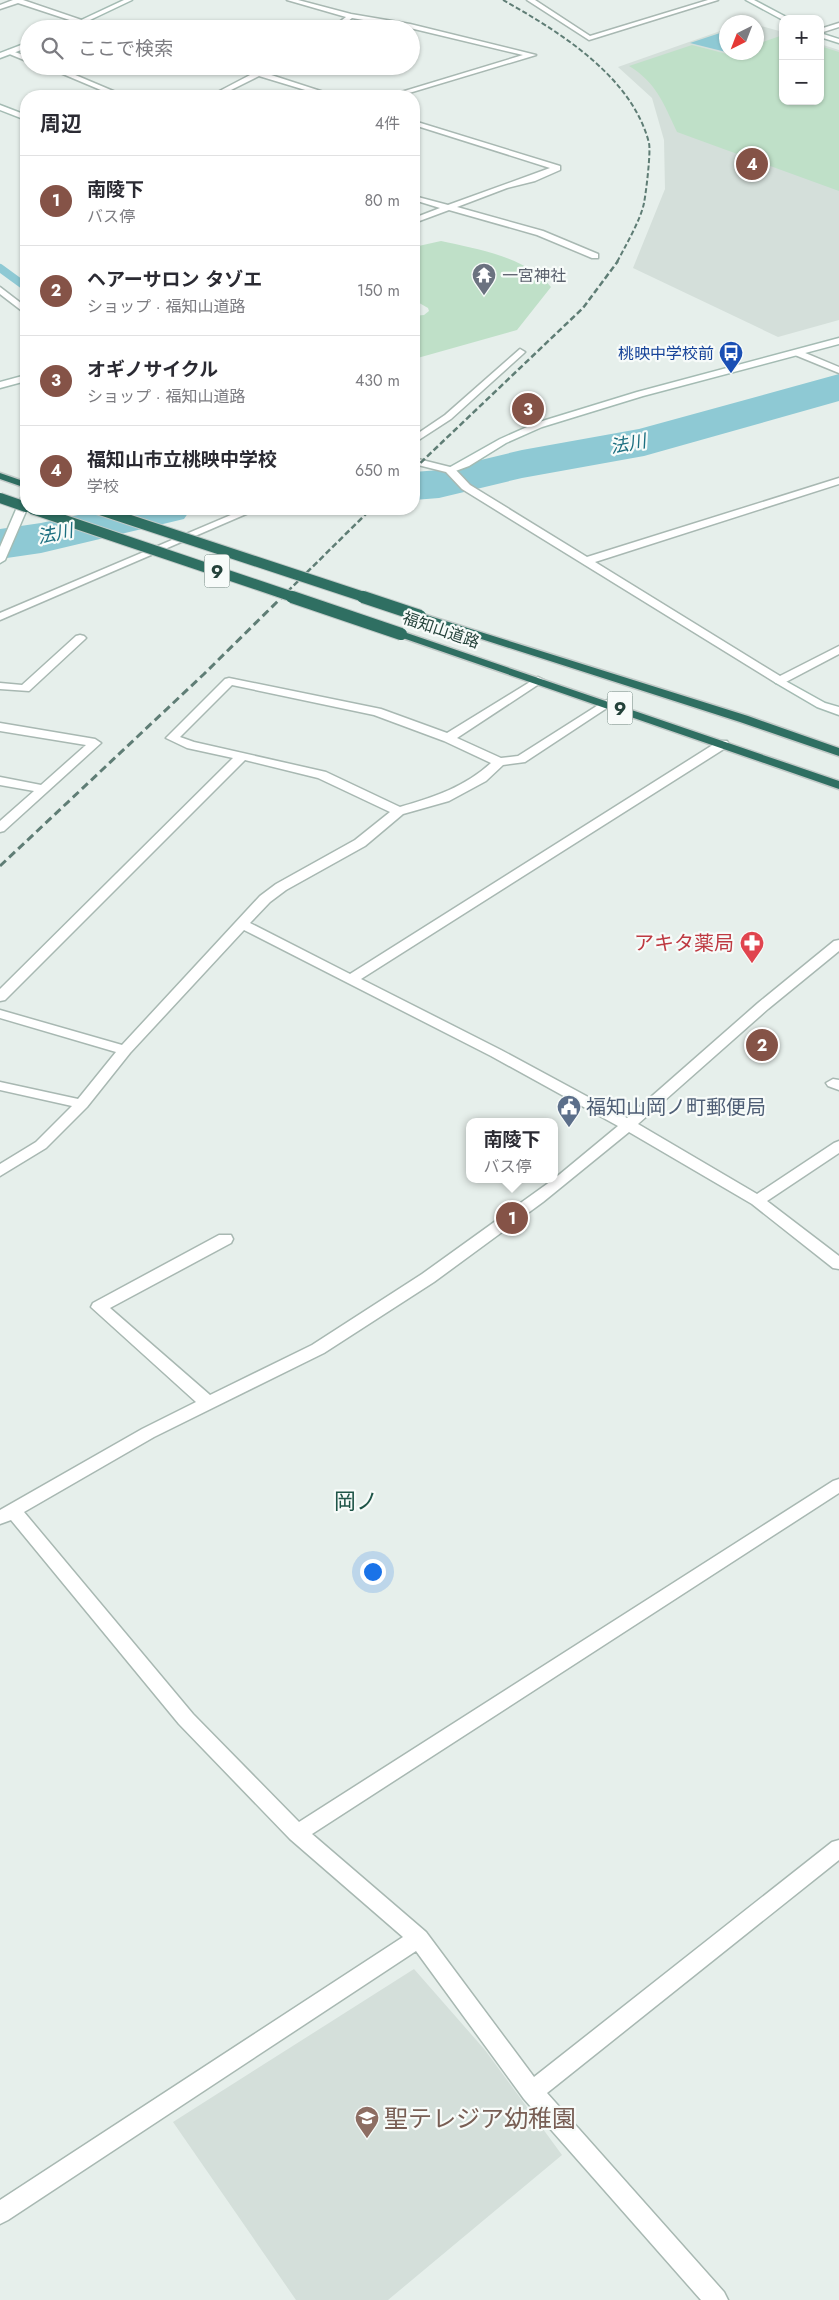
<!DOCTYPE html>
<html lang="ja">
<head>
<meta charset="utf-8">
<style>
	:root { --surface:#fff; --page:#f2f2f3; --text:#2b2b33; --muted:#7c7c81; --line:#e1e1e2; --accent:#855347 }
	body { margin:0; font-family:Jost,"Noto Sans JP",sans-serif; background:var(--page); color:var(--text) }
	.controls { position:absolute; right:15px; top:15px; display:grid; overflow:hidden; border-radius:10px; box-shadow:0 1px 4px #0004 }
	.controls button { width:45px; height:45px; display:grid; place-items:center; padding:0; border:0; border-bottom:1px solid var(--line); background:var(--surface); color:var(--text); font:25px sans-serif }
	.compass { position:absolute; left:719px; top:15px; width:45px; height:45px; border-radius:50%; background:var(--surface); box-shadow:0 1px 4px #0004; rotate:222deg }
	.you { position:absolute; left:372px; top:1571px; width:18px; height:18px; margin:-12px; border:4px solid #fff; border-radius:50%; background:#1a73e8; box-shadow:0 0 0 8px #1a73e833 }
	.badge { display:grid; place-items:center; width:32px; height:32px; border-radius:50%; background:var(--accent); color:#fff; font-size:16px; font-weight:700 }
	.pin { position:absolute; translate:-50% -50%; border:2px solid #fff; box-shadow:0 1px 5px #0006 }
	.popup { position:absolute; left:466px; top:1118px; width:92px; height:65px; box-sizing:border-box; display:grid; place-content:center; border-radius:10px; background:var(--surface); filter:drop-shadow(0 1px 4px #0005); font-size:16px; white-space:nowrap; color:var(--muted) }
	.popup b { font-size:19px; color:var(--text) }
	.popup::after { content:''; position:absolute; left:50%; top:100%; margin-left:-10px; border:10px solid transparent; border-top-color:var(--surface) }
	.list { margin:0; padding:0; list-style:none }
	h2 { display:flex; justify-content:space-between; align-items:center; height:65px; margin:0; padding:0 20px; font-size:21px }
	h2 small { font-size:16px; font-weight:400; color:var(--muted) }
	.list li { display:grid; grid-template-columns:32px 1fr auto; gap:15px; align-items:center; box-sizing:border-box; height:90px; padding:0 20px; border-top:1px solid var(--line) }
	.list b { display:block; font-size:19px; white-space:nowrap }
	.list p { margin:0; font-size:16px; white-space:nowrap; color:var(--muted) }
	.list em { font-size:16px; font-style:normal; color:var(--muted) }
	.icon { flex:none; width:28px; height:28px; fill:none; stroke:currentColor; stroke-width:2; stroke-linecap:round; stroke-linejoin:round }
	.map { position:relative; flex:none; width:839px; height:2300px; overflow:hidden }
	.search { position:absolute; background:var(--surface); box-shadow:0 1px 4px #0004; left:20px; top:20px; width:400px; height:55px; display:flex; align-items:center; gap:12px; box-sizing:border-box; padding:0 18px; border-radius:28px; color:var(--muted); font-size:19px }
	.panel { position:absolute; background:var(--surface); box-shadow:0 1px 4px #0004; left:20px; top:90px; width:400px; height:425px; border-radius:20px }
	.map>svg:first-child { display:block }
	.built { fill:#d4dfda }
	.green { fill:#bfe0c8 }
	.water { fill:#8ec9d4 }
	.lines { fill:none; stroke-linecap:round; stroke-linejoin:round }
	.stream { stroke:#8ec9d4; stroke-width:8 }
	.river { fill:#8ec9d4; fill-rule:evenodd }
	.street-casing { stroke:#a8b8b2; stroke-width:3 }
	.secondary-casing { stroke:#a4bbb3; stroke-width:3 }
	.highway-casing { stroke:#c2cac8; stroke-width:3 }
	.street { fill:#fff; fill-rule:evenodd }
	.secondary { fill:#fff; fill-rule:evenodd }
	.highway { fill:#2f6f62; fill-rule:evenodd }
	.rail-far2 { stroke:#5f7d75; stroke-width:2; stroke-dasharray:5 2.5; stroke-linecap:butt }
	.rail-far1 { stroke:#5f7d75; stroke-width:2.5; stroke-dasharray:6 3; stroke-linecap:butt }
	.rail { stroke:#5f7d75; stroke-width:3; stroke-dasharray:8 4.5; stroke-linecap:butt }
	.highway-bridge-far1-casing { stroke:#c2cac8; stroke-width:12; stroke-linecap:butt }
	.highway-bridge-casing { stroke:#c2cac8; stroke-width:14; stroke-linecap:butt }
	.highway-bridge-far1 { stroke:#2f6f62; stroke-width:10 }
	.highway-bridge { stroke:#2f6f62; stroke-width:12 }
	.labels { text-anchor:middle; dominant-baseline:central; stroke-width:4.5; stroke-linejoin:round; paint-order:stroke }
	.far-worship-label { font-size:16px; fill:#5b616d; stroke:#f7fbf9; text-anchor:start }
	.far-transit-label { font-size:16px; fill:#164399; stroke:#f7fbf9; text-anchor:end }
	.far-street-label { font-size:16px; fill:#24423a; stroke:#f7fbf9 }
	.far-water-label { font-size:18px; font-style:italic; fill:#1c6f80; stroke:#f7fbf9 }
	.shield { fill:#f7fbf9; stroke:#637a73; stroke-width:1 }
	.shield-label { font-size:19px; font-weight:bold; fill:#24423a }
	.health-label { font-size:20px; fill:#be3a42; stroke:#f7fbf9; text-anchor:end }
	.service-label { font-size:20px; fill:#4e5e75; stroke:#f7fbf9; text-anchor:start }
	.quarter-label { font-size:22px; fill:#1f5548; stroke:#f7fbf9 }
	.near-education-label { font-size:24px; fill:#785e54; stroke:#f7fbf9; text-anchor:start }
</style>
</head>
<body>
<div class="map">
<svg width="839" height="2300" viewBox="0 0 839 2300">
	<rect width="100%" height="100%" fill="#e6efeb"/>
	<path class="built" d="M757,25l26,7v69h37v-57l19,6v270l-61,17 -145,-69 32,-79 -1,-49 -12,-42 -34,-31 108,-38v23h30z
		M414,1969l71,81 77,105 -174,145h-92l-123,-178z"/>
	<path class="green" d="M783,35v66h37v-55l19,6v139l-162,-59c-13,-28 -21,-50 -48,-66l63,-21 35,9 29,-2 1,-8z
		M441,241c36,8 86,16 110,46l-34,43 -103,29v-43l10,-1 5,-4 -1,-3 -14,-8v-53z"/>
	<path class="water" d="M726,31v21l-36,-9z"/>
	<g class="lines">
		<path class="stream" d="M0,268l26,19
			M39,534l2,4"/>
		<path class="river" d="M839,374v27l-195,55 -122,22 -83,20 -25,2v-28l25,-2 83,-20 117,-21z
			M106,509h85l-7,10 -143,34 -41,6v-30l41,-6z"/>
		<defs>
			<path id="street" d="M13,0h10l85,29h-11l-79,-26 -18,6v-4z
				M287,0h11l53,14 59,10 126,31 -137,41h-11l135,-41 -113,-27 -58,-10 -14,11h-8l16,-12z
				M527,0h8l55,36 118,-36h10l-129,40z
				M839,23v4l-19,6v-4z
				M9,50l20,7v5l-22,-9 -2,-1z
				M44,66h10l71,30h-10z
				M229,66h11l18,5 10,-5h9l-12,7 71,23h-11l-66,-20 -40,20h-9l42,-22z
				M414,121l146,45v4l-25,11 -28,7 -50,19 86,24 55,23v4h-6l-55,-23 -88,-25 -35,13v-5l26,-10 -26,-8v-4l34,9 102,-37 -136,-43z
				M26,246v16l-4,-3v-10z
				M0,287l26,20v7l-26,-20z
				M520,349l5,3 -2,2 -72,65 -37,24v-7l31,-21z
				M798,350l41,17v6l-44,-18v-4z
				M414,458l40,10 16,17 117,72 252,-79v6l-244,78 185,114 59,-30v8l-55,29h-8l-314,-194 -16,-17 -32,-8z
				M245,509h13l-258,111v-7z
				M80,635l4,1 2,2 -2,2 -55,51 -29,-2v-6l22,2 54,-49z
				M538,677l6,3 -2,2 -85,56 44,20 17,-2 85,-54 4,-2 6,4 -88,58 -22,3 -17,16 -37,20 -46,13 -38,32 -79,44 -16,12 -20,21 100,51 369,-233h8l2,3 -2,3 -366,232 140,71 126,68 131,-115 76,-62 5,-1v11l-71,58 -130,115 119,70 77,-51 5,-2v12l-72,48 72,55v13l-6,-1 -81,-64 -123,-72 -86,70 -109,80 -110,71 -170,84 -130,75 169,202 106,108 534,-341 6,-2v14l-527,341 114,98 108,145 298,-235 7,-2v20l-292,233 177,199 4,8h-27l-177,-201 -108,-148 -408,269 -8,4v-24l403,-263 -113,-98 -111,-115 -168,-204 -11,4v-14l142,-81 54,-27 -105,-95 2,-4 126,-68h12l2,4 -2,4 -121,65 100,87 102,-50 110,-71 132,-95 64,-53 -127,-70 -247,-126 -114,123 -43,54 -41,41 -46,28v-12l36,-22 36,-36 -72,-16v-8l78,17 38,-47 -116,-34v-8l122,35 138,-149 16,-12 79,-44 35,-28 -72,-34 -73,-18 -240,240 -5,1v-12l233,-231 -46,-10 -21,-10 59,-59 4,-1 152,31 66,24zM232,685l142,30 70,26 47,22c-26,24 -57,34 -91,44l-74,-35 -132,-30 -14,-5z
				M0,723l95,16 6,4 -97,88 -4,1v-11l34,-30 -34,-6v-8l41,8 45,-40 -86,-14z
				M833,1079l6,1v10l-11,-4 -2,-3z"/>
			<path id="secondary" d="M124,0h8l-61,29h-9z
				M746,0h8l36,19 -7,1z
				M820,33l19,6v4l-19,-6z
				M29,42v5l-29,11v-5z
				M0,105l26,10v5l-26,-10z
				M839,338v6l-196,52 -101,31 -36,16 -37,23 -19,7 -5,-3 55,-31 36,-16 101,-31z
				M26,375v6l-26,7v-6z
				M26,495l1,14 -22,51 -5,3v-16l21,-49z
				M780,678l45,25 14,4v8l-22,-8 -41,-24 -2,-2z"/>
			<path id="highway" d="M0,473l26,9v6l-26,-9z
				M420,613l328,103 91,32v8l-99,-34 -324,-104 -2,-2 2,-2z
				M401,631l438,150v8l-442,-153 -2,-2z"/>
		</defs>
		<use href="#street" class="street-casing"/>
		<use href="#secondary" class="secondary-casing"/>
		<use href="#highway" class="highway-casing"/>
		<use href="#street" class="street"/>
		<use href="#secondary" class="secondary"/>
		<use href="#highway" class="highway"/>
		<path class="rail-far2" d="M503,0c55,31 129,76 146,143 2,9 -3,50 -5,60 -3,16 -19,44 -27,59"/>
		<path class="rail-far1" d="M414,469l169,-161 35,-47
			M281,598l90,-89"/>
		<path class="rail" d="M0,866l204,-192 78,-77"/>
		<defs>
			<path id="highway-bridge-far1" d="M0,498l26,9
				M32,509l264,89
				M97,509l270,89"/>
			<path id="highway-bridge" d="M292,597l109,37
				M363,597l57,19"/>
		</defs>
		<use href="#highway-bridge-far1" class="highway-bridge-far1-casing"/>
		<use href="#highway-bridge" class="highway-bridge-casing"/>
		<use href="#highway-bridge-far1" class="highway-bridge-far1"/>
		<use href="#highway-bridge" class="highway-bridge"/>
	</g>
	<defs>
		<symbol id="temple-pin" viewBox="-11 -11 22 30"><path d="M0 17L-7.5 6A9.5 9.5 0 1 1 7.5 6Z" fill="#6b7280" stroke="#f7fbf9"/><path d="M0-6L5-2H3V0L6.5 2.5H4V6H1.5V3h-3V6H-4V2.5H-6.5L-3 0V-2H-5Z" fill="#fff"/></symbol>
		<symbol id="bus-pin" viewBox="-11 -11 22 30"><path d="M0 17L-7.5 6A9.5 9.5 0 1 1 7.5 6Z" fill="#1a4fb4" stroke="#f7fbf9"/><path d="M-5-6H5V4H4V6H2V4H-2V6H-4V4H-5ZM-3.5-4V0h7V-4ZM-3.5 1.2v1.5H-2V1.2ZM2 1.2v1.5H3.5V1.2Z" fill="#fff"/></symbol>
		<symbol id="pharmacy-pin" viewBox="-11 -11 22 30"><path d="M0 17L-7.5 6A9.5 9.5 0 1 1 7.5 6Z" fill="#e0444e" stroke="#f7fbf9"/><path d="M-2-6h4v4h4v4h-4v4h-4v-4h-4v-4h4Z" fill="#fff"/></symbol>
		<symbol id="civic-pin" viewBox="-11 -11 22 30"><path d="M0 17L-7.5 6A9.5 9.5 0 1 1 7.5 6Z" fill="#5c6f8a" stroke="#f7fbf9"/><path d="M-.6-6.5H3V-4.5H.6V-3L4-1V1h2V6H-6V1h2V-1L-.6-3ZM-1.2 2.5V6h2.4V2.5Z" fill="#fff"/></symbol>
		<symbol id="school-pin" viewBox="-11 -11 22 30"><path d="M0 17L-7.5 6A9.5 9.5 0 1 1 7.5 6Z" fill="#8d6e63" stroke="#f7fbf9"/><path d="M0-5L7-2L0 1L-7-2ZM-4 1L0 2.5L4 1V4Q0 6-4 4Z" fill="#fff"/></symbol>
	</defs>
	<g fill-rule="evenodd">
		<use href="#temple-pin" x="470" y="261" width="28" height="38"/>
		<use href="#bus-pin" x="717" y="339" width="28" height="38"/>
		<use href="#pharmacy-pin" x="738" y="929" width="28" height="38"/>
		<use href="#civic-pin" x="555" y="1093" width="28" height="38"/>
		<use href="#school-pin" x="353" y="2104" width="28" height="38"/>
	</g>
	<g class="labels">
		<g class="far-worship-label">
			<text x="502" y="275">一宮神社</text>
		</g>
		<g class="far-transit-label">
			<text x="714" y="353">桃映中学校前</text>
		</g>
		<g class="far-street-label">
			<text transform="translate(441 630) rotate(19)">福知山道路</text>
		</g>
		<g class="far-water-label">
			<text transform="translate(628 444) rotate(-11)">法川</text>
			<text transform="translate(55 534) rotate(-12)">法川</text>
		</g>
		<g class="shield">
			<rect x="204.5" y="554.5" width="25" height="33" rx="4"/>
			<rect x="607.5" y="691.5" width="25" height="33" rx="4"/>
		</g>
		<g class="shield-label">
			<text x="217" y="571">9</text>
			<text x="620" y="708">9</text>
		</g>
		<g class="health-label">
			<text x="734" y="943">アキタ薬局</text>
		</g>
		<g class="service-label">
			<text x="586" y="1107">福知山岡ノ町郵便局</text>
		</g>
		<g class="quarter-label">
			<text x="356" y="1501">岡ノ</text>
		</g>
		<g class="near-education-label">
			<text x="384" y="2118">聖テレジア幼稚園</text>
		</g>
	</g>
</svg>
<div class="controls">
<button>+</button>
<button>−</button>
</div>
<svg class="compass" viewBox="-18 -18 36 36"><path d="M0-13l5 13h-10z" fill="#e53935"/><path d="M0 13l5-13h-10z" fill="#7c7c81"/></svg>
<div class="you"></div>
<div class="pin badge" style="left:512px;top:1218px">1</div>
<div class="popup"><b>南陵下</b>バス停</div>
<div class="pin badge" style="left:762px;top:1045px">2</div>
<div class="pin badge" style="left:528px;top:409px">3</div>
<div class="pin badge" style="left:752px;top:164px">4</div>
<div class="search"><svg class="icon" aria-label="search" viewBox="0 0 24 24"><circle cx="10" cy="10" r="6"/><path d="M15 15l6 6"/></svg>ここで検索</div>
<section class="panel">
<h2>周辺<small>4件</small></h2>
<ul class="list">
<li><span class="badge">1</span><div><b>南陵下</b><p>バス停</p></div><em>80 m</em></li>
<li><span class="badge">2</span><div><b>ヘアーサロン タゾエ</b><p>ショップ · 福知山道路</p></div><em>150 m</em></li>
<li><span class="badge">3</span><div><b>オギノサイクル</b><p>ショップ · 福知山道路</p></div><em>430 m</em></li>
<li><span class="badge">4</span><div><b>福知山市立桃映中学校</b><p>学校</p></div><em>650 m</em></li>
</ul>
</section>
</div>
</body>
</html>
